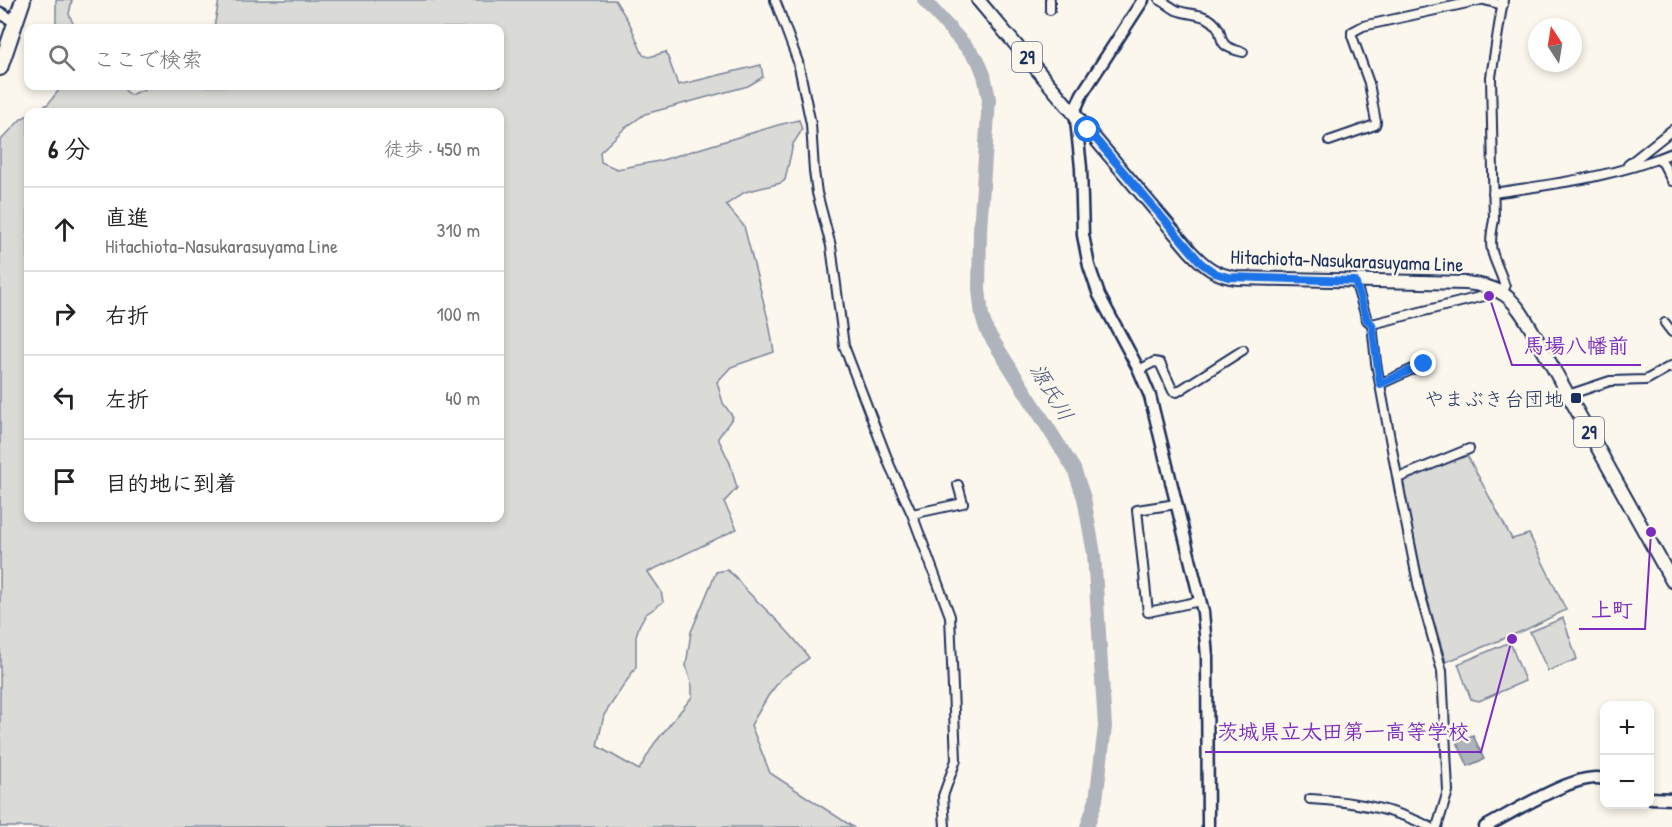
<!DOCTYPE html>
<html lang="ja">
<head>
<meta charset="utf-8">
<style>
	:root { --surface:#fff; --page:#f6f6f6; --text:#202124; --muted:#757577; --line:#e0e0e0 }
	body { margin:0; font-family:"Patrick Hand","Klee One",sans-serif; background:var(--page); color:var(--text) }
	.controls { position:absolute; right:18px; bottom:18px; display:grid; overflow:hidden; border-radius:12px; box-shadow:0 3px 9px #0003 }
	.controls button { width:54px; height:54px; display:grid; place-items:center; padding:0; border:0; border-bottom:2px solid var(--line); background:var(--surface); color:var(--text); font:30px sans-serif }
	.compass { position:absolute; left:1528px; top:18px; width:54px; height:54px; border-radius:50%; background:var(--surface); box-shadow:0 3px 9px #0003; rotate:348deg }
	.stop { position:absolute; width:18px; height:18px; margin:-14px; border:4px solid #1a73e8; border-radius:50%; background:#fff }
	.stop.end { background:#1a73e8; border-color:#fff; box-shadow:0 2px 6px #0008 }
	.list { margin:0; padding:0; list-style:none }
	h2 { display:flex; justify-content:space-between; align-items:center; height:78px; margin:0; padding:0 24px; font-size:26px }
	h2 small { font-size:20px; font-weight:400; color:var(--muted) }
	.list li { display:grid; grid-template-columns:39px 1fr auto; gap:18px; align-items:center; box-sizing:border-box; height:84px; padding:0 24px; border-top:2px solid var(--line) }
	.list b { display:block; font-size:22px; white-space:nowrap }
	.list p { margin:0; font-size:20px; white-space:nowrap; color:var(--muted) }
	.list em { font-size:20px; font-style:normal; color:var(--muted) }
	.icon { flex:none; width:33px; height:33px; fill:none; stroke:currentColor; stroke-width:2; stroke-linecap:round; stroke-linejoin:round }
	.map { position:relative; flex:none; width:1672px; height:827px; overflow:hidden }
	.search { position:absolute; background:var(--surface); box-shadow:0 3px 9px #0003; left:24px; top:24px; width:480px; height:66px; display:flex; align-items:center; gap:15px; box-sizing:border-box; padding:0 21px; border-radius:12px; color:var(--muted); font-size:22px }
	.panel { position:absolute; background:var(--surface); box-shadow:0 3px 9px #0003; left:24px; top:108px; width:480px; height:414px; border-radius:12px }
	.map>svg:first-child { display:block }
	.green { fill:#dadad7; stroke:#7a849a; stroke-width:1.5 }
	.water { fill:#afb3bb; stroke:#747e96; stroke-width:1.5 }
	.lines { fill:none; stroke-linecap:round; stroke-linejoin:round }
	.river { stroke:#afb3bb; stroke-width:14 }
	.minor-casing { stroke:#1b2f5e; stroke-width:12 }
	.tertiary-casing { stroke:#1b2f5e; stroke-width:15 }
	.primary-casing { stroke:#1b2f5e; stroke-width:16 }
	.trunk-casing { stroke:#1b2f5e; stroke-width:18 }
	.minor { stroke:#fbf7ec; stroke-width:8 }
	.tertiary { stroke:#fbf7ec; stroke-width:10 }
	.primary { stroke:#fbf7ec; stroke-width:12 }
	.trunk { stroke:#fbf7ec; stroke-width:14 }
	.route { stroke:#1a73e8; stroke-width:8 }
	.poi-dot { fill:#1b2f5e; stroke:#fbf7ec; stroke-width:2 }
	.labels { text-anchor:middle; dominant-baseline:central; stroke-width:5; stroke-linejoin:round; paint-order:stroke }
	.shield { fill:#fbf7ec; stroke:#5e6b89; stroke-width:1.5 }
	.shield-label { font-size:18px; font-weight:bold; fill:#1b2f5e }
	.street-label { font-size:20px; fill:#1b2f5e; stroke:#fbf7ec }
	.poi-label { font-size:20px; fill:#1b2f5e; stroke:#fbf7ec; text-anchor:end }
	.water-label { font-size:21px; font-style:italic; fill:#47577a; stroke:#fbf7ec }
	.leader { fill:none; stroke:#7b2cbf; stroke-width:2 }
	.callout-dot { fill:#7b2cbf; stroke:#fbf7ec; stroke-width:2 }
	.callout-label { font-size:21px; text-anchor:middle; font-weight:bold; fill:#7b2cbf; stroke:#fbf7ec; stroke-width:5; stroke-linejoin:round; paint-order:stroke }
</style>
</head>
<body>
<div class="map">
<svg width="1672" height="827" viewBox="0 0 1672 827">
	<rect width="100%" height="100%" fill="#fbf7ec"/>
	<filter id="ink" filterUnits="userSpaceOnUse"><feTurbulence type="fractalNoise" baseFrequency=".0167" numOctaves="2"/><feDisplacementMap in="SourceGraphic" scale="12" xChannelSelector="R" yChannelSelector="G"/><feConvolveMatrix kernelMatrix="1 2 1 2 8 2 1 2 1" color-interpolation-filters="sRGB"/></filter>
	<g filter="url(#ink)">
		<path class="green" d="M56,0h16l-3,14 6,14h-19z
			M219,0h396l15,24 13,31 6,2 17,-5 12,33 83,-20 2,12 -15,9 -103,28 -20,14 -25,24 1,10 16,7 42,-8 119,-36 21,-5 3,10 -9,14 -8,36 -4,3 -36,9 -19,13 18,21 25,97 5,29 -43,15 -14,15 6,21 10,14 -15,21 12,25 7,25 -13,14 13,27 -89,43 13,19 2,11 -18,13 -6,11 -3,10v31l-32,48 -7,31 42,24 15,-26 38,-47v-11l-6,-20 5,-34 25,-60 11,-2c11,7 11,12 19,20 22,22 45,42 63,68l-28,21 -13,17 -17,29 19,48 83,54h-853v-686l21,-22 7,-4v403h472v-406h-467l15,-8 14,-18h59l9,9 21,-9h349v-58h-286z
			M1467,455l45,84 17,-5 37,76 -41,20 -79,32 -21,-71 -23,-110z
			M1563,618l14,41 -29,12 -18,-39z
			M1510,642l15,39 -46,20 -8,-2 -13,-35z"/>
		<path class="water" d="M1473,735l11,24 -16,7 -11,-24z"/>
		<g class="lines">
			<path class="river" d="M924,0l54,60 6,15 5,24 -9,131 -1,59 3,27 5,15 87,138 10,29 10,56 11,173 -9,73 -9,27"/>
			<defs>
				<path id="minor" d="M775,0l23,62 13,62 3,47 3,22 14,53 13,100 46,120 22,48 38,102 6,144 -13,36 2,31
					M1050,0v10
					M1160,0c6,3 11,7 16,10 12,5 26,3 36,11 17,14 -2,24 31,31
					M1484,0l19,5
					M1329,141l46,-16 1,-3 -7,-39 -17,-47v-4l11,-6 118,-26
					M1657,159l6,4 9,18
					M1628,165l44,-35
					M1493,193c60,-9 122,-16 179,-40
					M1355,281l12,39 5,4 112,-28 14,-6
					M1503,292l2,-5c-9,-32 -19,-30 -11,-67l-3,-143 12,-77
					M1665,323l7,9
					M1372,324l4,39 25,135 19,95 22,78 6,120 -11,36
					M1139,370l15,-8 6,1 13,28 4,1 66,-42
					M1380,384l44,-20
					M1568,395l42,-14 36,-1 25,-14 1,2
					M1398,478l71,-29
					M1176,504l-39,6 11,102 52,-11
					M912,514l51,-11 -5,-18
					M1310,799c41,2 83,9 120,28"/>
				<path id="tertiary" d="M1143,0l-61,94 -7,16 6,58 2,67 6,31 10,29 40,75 11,26 53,216 4,44 1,171
					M0,13l14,8
					M1650,798l22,1
					M1485,827c27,-14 92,-56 119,-48"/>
				<path id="primary" d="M978,0l212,251c14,15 26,25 47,27l229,5c39,4 48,16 67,49l139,249"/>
				<path id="trunk" d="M0,68l23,-68"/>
			</defs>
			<use href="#minor" class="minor-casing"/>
			<use href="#tertiary" class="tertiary-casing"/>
			<use href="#primary" class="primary-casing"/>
			<use href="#trunk" class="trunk-casing"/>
			<use href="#minor" class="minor"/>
			<use href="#tertiary" class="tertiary"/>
			<use href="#primary" class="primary"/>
			<use href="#trunk" class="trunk"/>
		</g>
	</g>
	<g class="lines" filter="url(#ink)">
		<path class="route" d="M1088,130l113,133 14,10 13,4 127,4 12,39 5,4 8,60 44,-20"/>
	</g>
	<rect class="poi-dot" x="1570" y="392" width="12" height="12" rx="3"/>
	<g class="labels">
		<g class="shield">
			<rect x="1012" y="42" width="30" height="30" rx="4.5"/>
			<rect x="1574" y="417" width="30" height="30" rx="4.5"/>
		</g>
		<g class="shield-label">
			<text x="1027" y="57">29</text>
			<text x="1589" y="432">29</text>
		</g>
		<g class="street-label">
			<text transform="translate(1347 260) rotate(2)">Hitachiota-Nasukarasuyama Line</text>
		</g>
		<g class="poi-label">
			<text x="1564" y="398">やまぶき台団地</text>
		</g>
		<g class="water-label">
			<text transform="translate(1052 392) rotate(59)">源氏川</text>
		</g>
	</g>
	<path class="leader" d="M1489 296L1512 365H1641M1651 532L1645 629H1579M1512 639L1481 752H1205"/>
	<g class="callout-dot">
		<circle cx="1489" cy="296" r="6"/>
		<circle cx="1651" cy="532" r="6"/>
		<circle cx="1512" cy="639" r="6"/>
	</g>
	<g class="callout-label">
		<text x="1576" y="353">馬場八幡前</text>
		<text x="1612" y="617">上町</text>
		<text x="1343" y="739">茨城県立太田第一高等学校</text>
	</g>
</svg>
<div class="controls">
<button>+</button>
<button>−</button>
</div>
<svg class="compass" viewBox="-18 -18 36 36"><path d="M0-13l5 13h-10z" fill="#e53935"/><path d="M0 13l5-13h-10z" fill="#757577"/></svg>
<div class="stop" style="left:1088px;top:130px"></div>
<div class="stop end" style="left:1424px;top:364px"></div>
<div class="search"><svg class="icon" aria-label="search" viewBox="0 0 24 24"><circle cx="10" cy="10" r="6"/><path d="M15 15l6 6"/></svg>ここで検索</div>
<section class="panel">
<h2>6 分<small>徒歩 · 450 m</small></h2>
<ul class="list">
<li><svg class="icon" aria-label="ahead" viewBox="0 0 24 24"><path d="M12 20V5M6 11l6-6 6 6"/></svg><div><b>直進</b><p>Hitachiota-Nasukarasuyama Line</p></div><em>310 m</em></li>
<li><svg class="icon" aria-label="right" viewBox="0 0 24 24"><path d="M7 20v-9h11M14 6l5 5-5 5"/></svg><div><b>右折</b></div><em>100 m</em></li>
<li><svg class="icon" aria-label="left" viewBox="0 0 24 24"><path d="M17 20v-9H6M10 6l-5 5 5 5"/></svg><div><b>左折</b></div><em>40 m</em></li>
<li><svg class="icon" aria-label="arrive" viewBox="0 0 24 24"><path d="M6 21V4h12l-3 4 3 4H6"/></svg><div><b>目的地に到着</b></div></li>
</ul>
</section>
</div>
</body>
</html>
